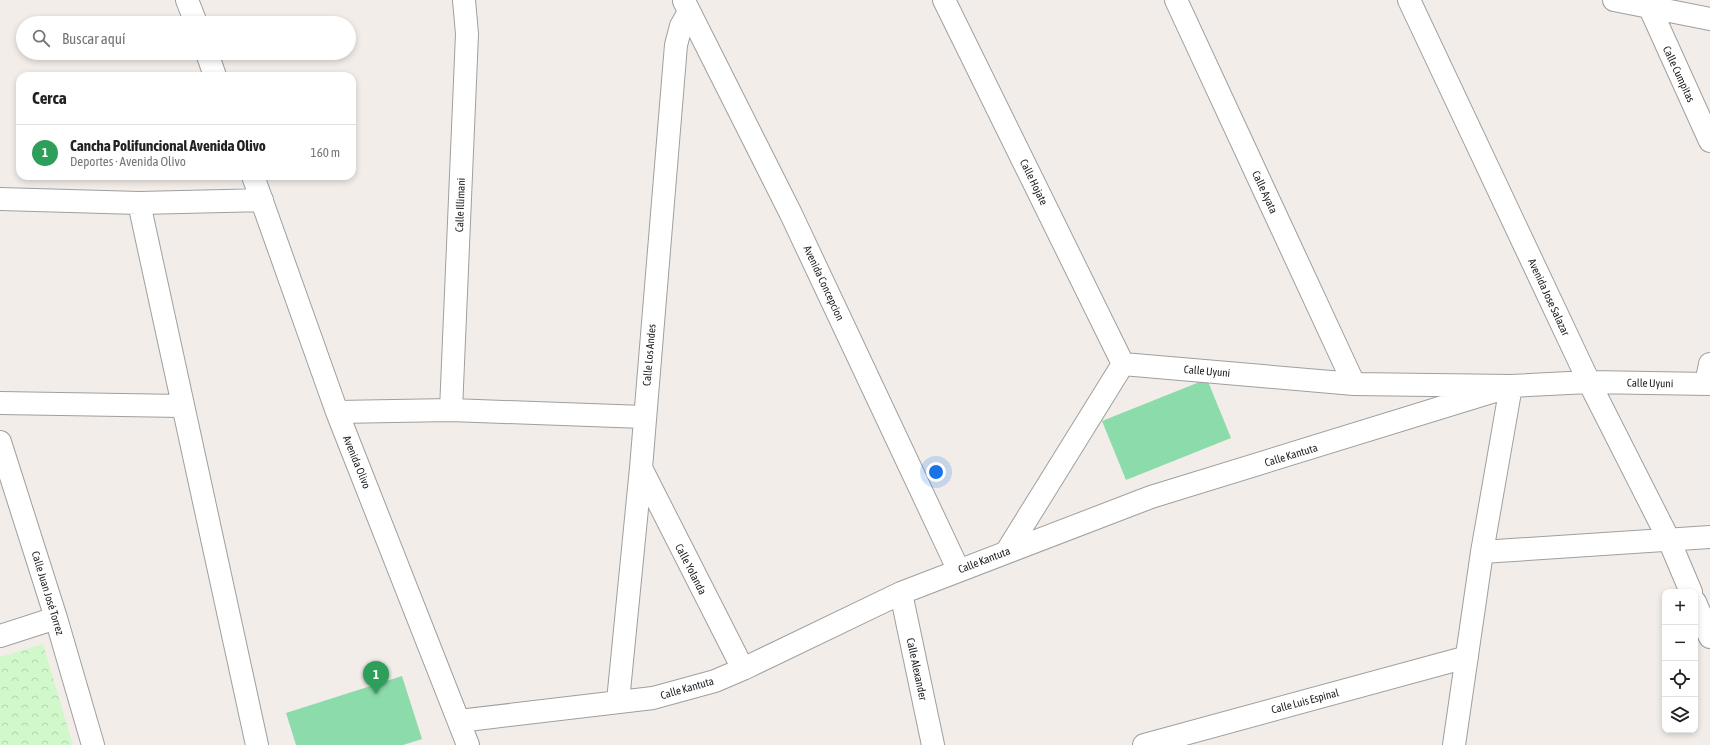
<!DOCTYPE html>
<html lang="es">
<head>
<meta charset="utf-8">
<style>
	:root { --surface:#fff; --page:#f6f6f6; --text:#222; --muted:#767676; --line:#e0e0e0; --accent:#0f766e }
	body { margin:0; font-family:"Asap Condensed",sans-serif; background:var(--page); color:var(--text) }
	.controls { position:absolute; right:12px; bottom:12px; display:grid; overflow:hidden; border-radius:8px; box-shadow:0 2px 6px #0003 }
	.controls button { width:36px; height:36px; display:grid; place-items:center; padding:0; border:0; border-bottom:1px solid var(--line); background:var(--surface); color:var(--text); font:20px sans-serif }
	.you { position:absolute; left:936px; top:472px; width:14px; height:14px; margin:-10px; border:3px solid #fff; border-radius:50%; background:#1a73e8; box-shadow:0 0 0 6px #1a73e833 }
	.badge { display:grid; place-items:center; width:26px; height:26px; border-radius:50%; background:var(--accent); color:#fff; font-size:13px; font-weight:700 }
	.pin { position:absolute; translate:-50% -33px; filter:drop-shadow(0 1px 2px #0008) }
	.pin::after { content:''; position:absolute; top:21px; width:14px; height:12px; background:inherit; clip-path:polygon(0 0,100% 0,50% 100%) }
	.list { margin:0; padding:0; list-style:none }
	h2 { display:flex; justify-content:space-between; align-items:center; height:52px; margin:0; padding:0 16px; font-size:17px }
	h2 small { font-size:13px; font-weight:400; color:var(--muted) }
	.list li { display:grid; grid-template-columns:26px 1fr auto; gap:12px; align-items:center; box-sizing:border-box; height:56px; padding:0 16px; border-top:1px solid var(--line) }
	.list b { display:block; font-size:15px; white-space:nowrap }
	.list p { margin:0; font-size:13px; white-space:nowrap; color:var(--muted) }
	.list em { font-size:13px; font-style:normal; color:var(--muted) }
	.icon { flex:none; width:22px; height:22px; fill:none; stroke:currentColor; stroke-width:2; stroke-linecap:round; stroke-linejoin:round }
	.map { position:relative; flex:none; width:1710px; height:745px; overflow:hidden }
	.search { position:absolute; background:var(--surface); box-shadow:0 2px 6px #0003; left:16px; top:16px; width:340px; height:44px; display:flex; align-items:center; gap:10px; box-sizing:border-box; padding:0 14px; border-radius:22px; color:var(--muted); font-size:15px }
	.panel { position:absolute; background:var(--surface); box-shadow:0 2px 6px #0003; left:16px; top:72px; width:340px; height:108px; border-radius:12px }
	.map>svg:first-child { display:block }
	.park { fill:url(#park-crowns) }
	.pitch { fill:#8bdcaa }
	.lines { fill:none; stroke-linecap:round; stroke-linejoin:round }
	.minor-casing { stroke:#9f9f9f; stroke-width:24 }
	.minor { stroke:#fff; stroke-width:22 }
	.labels { text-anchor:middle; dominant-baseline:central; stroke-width:3; stroke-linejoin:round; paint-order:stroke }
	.street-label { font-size:11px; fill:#222; stroke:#fff }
</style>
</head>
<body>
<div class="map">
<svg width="1710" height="745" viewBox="0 0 1710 745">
	<defs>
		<pattern id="park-crowns" width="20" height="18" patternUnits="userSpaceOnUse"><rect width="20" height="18" fill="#d1f8ca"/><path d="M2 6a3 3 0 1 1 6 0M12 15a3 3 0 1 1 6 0" fill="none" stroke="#b3d4ad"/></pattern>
	</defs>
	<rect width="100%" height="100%" fill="#f2ede9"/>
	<path class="park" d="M43,644l30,101h-73v-88z"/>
	<path class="pitch" d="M1207,379l24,59 -105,42 -24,-59z
		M402,676l20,63 -19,6h-107l-10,-32z"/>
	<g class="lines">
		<defs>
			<path id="minor" d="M187,0l9,23
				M944,0l179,364
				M1176,0l178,384
				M1409,0l180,382 80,158 22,52
				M1614,0l96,19
				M684,1l107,213 167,355
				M1649,6l61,135
				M207,53l8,23
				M253,176l84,236 131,333
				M0,199l139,4 123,-3
				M139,203l118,542
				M1123,364l231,20 157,2 78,-4 121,2
				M1706,384l4,-20
				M0,403l182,3
				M451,410l16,-376 -3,-34
				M337,412l114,-2 193,7
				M0,442l56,176 37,127
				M641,468l102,201
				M1007,551l116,-187
				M1482,552l228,-15
				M901,593l32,152
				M1695,602l15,35
				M0,636l56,-18
				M618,701l23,-233 35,-423 5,-19 8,-14
				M459,721l194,-23 62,-17 28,-12 158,-76 250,-96 360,-111
				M1144,745l323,-88
				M1454,745l28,-193 29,-166"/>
		</defs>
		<use href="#minor" class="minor-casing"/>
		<use href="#minor" class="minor"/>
	</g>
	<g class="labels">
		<g class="street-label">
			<text transform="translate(1679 74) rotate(65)">Calle Cumpitas</text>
			<text transform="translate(1034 182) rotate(64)">Calle Hojate</text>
			<text transform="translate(1265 192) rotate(65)">Calle Ayata</text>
			<text transform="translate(460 205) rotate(-88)">Calle Illimani</text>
			<text transform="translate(824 283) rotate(65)">Avenida Concepcion</text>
			<text transform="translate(1549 297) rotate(65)">Avenida Jose Salazar</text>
			<text transform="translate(649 355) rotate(-85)">Calle Los Andes</text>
			<text transform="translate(1207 371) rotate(5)">Calle Uyuni</text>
			<text transform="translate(1650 383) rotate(1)">Calle Uyuni</text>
			<text transform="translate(1291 455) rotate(-17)">Calle Kantuta</text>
			<text transform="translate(357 462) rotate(68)">Avenida Olivo</text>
			<text transform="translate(984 560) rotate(-21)">Calle Kantuta</text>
			<text transform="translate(691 569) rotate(63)">Calle Yolanda</text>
			<text transform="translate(48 593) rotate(73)">Calle Juan José Torrez</text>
			<text transform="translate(917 669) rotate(78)">Calle Alexander</text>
			<text transform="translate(687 688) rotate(-16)">Calle Kantuta</text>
			<text transform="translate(1305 701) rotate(-15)">Calle Luis Espinal</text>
		</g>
	</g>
</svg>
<div class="controls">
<button>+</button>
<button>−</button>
<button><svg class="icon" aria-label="locate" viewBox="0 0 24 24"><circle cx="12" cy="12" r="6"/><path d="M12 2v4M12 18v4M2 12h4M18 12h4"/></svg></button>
<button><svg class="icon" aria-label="layers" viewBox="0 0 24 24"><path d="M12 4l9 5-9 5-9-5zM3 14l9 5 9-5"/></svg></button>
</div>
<div class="you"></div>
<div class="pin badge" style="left:376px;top:694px;background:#2e9e5b">1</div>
<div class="search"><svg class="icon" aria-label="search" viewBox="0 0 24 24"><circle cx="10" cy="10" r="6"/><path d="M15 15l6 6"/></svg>Buscar aquí</div>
<section class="panel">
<h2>Cerca<small></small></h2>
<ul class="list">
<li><span class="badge" style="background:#2e9e5b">1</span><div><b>Cancha Polifuncional Avenida Olivo</b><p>Deportes · Avenida Olivo</p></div><em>160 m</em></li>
</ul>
</section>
</div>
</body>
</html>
